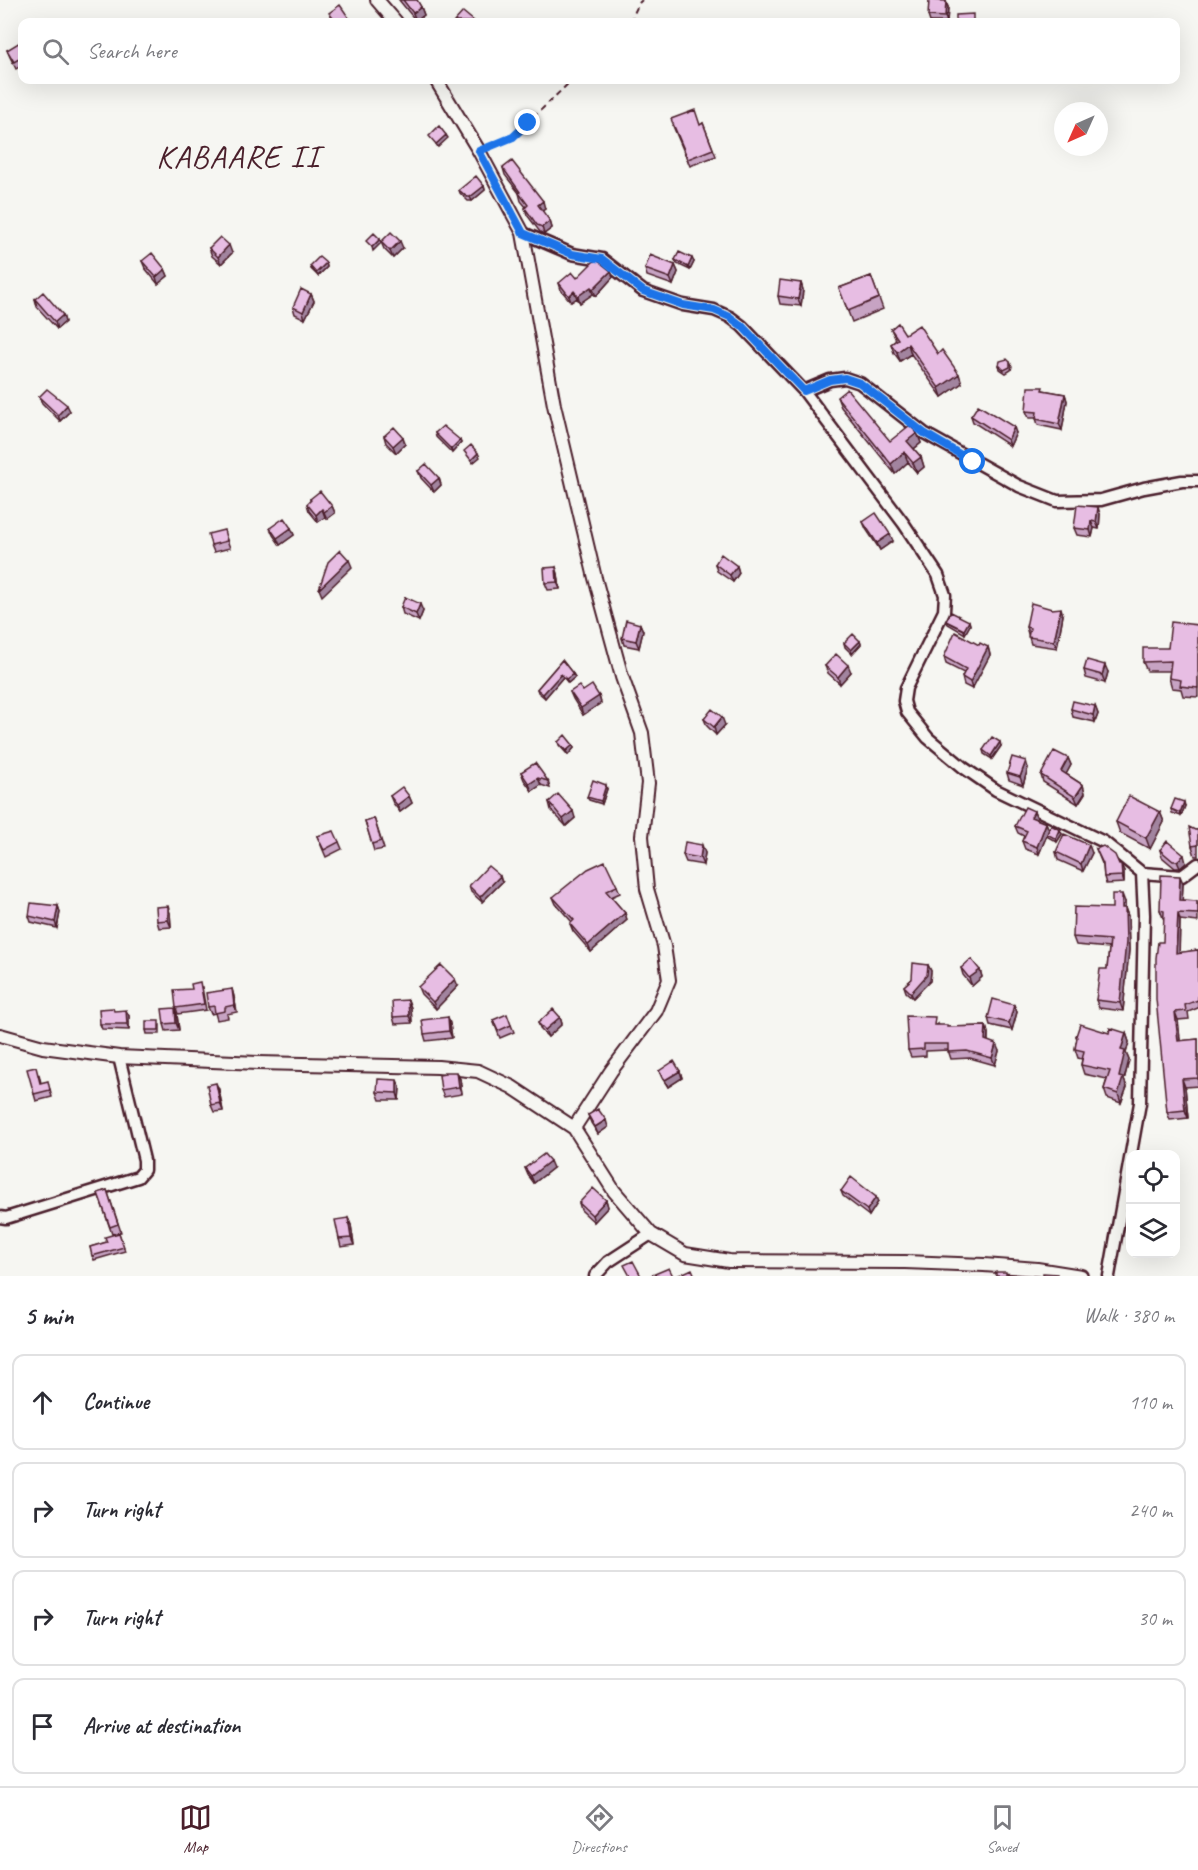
<!DOCTYPE html>
<html lang="en">
<head>
<meta charset="utf-8">
<style>
	:root { --surface:#fff; --page:#f7f7f7; --text:#2b2b33; --muted:#7c7c81; --line:#e1e1e2; --accent:#4a1f2b }
	body { margin:0; font-family:Caveat,sans-serif; background:var(--page); color:var(--text) }
	.controls { position:absolute; right:18px; bottom:18px; display:grid; overflow:hidden; border-radius:12px; box-shadow:0 6px 24px #0002 }
	.controls button { width:54px; height:54px; display:grid; place-items:center; padding:0; border:0; border-bottom:2px solid var(--line); background:var(--surface); color:var(--text); font:30px sans-serif }
	.compass { position:absolute; left:1054px; top:102px; width:54px; height:54px; border-radius:50%; background:var(--surface); box-shadow:0 6px 24px #0002; rotate:225deg }
	.stop { position:absolute; width:18px; height:18px; margin:-14px; border:4px solid #1a73e8; border-radius:50%; background:#fff }
	.stop.end { background:#1a73e8; border-color:#fff; box-shadow:0 2px 6px #0008 }
	.list { margin:0; padding:0; list-style:none }
	h2 { display:flex; justify-content:space-between; align-items:center; height:78px; margin:0; padding:0 24px; font-size:26px }
	h2 small { font-size:20px; font-weight:400; color:var(--muted) }
	.list li { display:grid; grid-template-columns:39px 1fr auto; gap:18px; align-items:center; box-sizing:border-box; height:96px; margin:0 12px 12px; padding:0 12px; border:2px solid var(--line); border-radius:12px }
	.list b { display:block; font-size:22px; white-space:nowrap }
	.list em { font-size:20px; font-style:normal; color:var(--muted) }
	.icon { flex:none; width:33px; height:33px; fill:none; stroke:currentColor; stroke-width:2; stroke-linecap:round; stroke-linejoin:round }
	.map { position:relative; flex:none; width:1198px; height:1276px; overflow:hidden }
	.search { position:absolute; background:var(--surface); box-shadow:0 6px 24px #0002; left:18px; right:18px; top:18px; height:66px; display:flex; align-items:center; gap:15px; box-sizing:border-box; padding:0 21px; border-radius:12px; color:var(--muted); font-size:22px }
	.sheet { height:510px; background:var(--surface) }
	nav { display:flex; justify-content:space-around; align-items:center; box-sizing:border-box; height:84px; border-top:2px solid var(--line); background:var(--surface); font-size:16px; color:var(--muted) }
	nav a { display:grid; justify-items:center; gap:3px }
	nav .on { color:var(--accent) }
	.map>svg:first-child { display:block }
	.lines { fill:none; stroke-linecap:round; stroke-linejoin:round }
	.minor-casing { stroke:#4a1f2b; stroke-width:15 }
	.tertiary-casing { stroke:#4a1f2b; stroke-width:16 }
	.path { stroke:#4a1f2b; stroke-width:2; stroke-dasharray:6 4.5; stroke-linecap:butt }
	.minor { stroke:#f6f6f2; stroke-width:10 }
	.tertiary { stroke:#f6f6f2; stroke-width:12 }
	.wall { fill:#c7a3c3; stroke:#4a1f2b; stroke-width:1.5 }
	.shaded-wall { fill:#a2849f; stroke:#4a1f2b; stroke-width:1.5 }
	.building { fill:#e7bde3; stroke:#4a1f2b; stroke-width:1.5 }
	.route { stroke:#1a73e8; stroke-width:8 }
	.labels { text-anchor:middle; dominant-baseline:central; stroke-width:4.5; stroke-linejoin:round; paint-order:stroke }
	.quarter-label { font-size:32px; letter-spacing:1.5px; fill:#4a1f2b; stroke:#f6f6f2 }
</style>
</head>
<body>
<div class="map">
<svg width="1198" height="1276" viewBox="0 0 1198 1276">
	<rect width="100%" height="100%" fill="#f6f6f2"/>
	<filter id="ink" filterUnits="userSpaceOnUse"><feTurbulence type="fractalNoise" baseFrequency=".0167" numOctaves="2"/><feDisplacementMap in="SourceGraphic" scale="12" xChannelSelector="R" yChannelSelector="G"/><feConvolveMatrix kernelMatrix="1 2 1 2 8 2 1 2 1" color-interpolation-filters="sRGB"/></filter>
	<g filter="url(#ink)">
		<g class="lines">
			<defs>
				<path id="minor" d="M523,233l49,21 30,5 41,32 40,14 31,5 16,7 12,9 62,65 26,-11 15,-2 15,5 64,50 95,53 38,15 44,-1 43,-12 38,-7h16
					M804,391l100,133 34,51 7,20 -1,16 -38,77 -2,13 3,11 21,26 36,30 32,22 108,52 38,31 2,42 -4,188 -31,173
					M1142,873l40,3 16,-12
					M0,1217l6,1 132,-41 6,-7v-10l-25,-103
					M595,1276l13,-14 43,-28"/>
				<path id="tertiary" d="M377,0l19,22
					M436,80l43,71 44,82 31,172 41,173 27,99 20,56 6,50 -6,53 5,53 17,57 5,34 -13,31 -45,60 -37,57
					M0,1035l43,12 76,10 139,6 180,4 40,4 34,16 62,41 40,63 37,43 34,20 44,7 176,1 79,3 53,4 44,7"/>
			</defs>
			<use href="#minor" class="minor-casing"/>
			<use href="#tertiary" class="tertiary-casing"/>
			<path class="path" d="M630,22l9,-19 3,-3
				M490,146l23,-9 59,-57"/>
			<use href="#minor" class="minor"/>
			<use href="#tertiary" class="tertiary"/>
		</g>
		<path class="wall" d="M399,0h18l4,7 3,8 -8,6z
			M948,7l-1,15h-17l-2,-6z
			M22,47v18l-6,4 -6,-12 -3,-7z
			M703,123l13,33 -26,10 -17,-40 27,-1z
			M503,168l42,41 -3,2 8,10 2,7 -8,6 -4,-2 -13,-17 -2,-7 1,-1 -5,-6 -2,-8 -14,-18z
			M484,186l1,4 -13,11h-4l-8,-8 -1,-3z
			M381,242l22,6 -10,10 -9,-9z
			M209,248l23,5 -11,11 -9,-8z
			M675,260l19,2 -4,8 -13,-6z
			M142,261l23,8 3,7 -10,8 -13,-16z
			M326,263l1,4 -9,9 -7,-7 -1,-3z
			M675,265l3,7 -5,13 -26,-9 -2,-7z
			M611,271l2,6 -17,19 -3,-2 -13,9 -3,-5 -6,4 -10,-12 -2,-7z
			M871,276l12,33 -31,13 -13,-34z
			M801,283l2,7 -2,16 -21,-2 -2,-8z
			M311,294l3,7 -9,18 -10,-5 -2,-7z
			M35,299l28,16 2,7 -8,7 -20,-22z
			M891,329l14,5 33,20 24,29 -20,14 -31,-43 -11,7 -6,-8 -3,-9 5,-4z
			M1010,362l2,4 -1,4 -5,3 -6,-4 -1,-4z
			M1043,390l22,4 2,7 -5,29 -24,-5 -2,-7h-7l-3,-7z
			M39,397l31,14 -10,10 -18,-18z
			M837,397l53,44 27,-8 4,10 -7,6 7,8 3,10 -7,6 -9,-11 -13,12 -54,-67z
			M971,416l45,17 -6,13 -37,-24z
			M435,433l26,10 -9,10 -16,-16z
			M384,436l19,1 2,7 -9,9 -10,-10z
			M418,471l21,7 2,7 -7,7 -13,-14z
			M310,499l22,7 3,7 -8,6 -2,-2 -7,5 -9,-11 -2,-7 3,-3z
			M1100,514l-1,15 -5,-1 -2,9 -15,-2 -3,-7z
			M863,522l30,19 -13,9 -14,-21z
			M270,528h21l3,7 -14,10 -7,-10z
			M226,537l4,11 -16,4 -3,-7z
			M715,564l22,2 2,7 -6,9 -16,-11z
			M556,567l2,7 2,15 -12,1 -3,-7z
			M401,607l22,4 -4,10 -16,-7z
			M1063,615l-6,33 -26,-4 -5,-17z
			M946,621h23l1,4 -5,9 -17,-10z
			M640,624l3,7 -4,17 -15,-3 -2,-7z
			M1198,625v72l-15,-1 -2,-7 -9,-1 -3,-10 1,-7h-23l-4,-9 25,-14z
			M860,641l1,3 -9,10 -7,-7 -1,-4z
			M979,645l9,2 2,8 -18,34 -8,-4 -2,-8 2,-4 -18,-9 -2,-7z
			M562,660l11,14 2,3 -7,6 -5,-6 -18,21 -7,-6 -1,-3z
			M825,666l26,6 -11,12 -12,-11z
			M1084,670l24,2 -3,11 -19,-5z
			M583,691l16,5 2,7 -18,12 -10,-16 -3,-7z
			M1095,706l3,8 -3,8 -22,-5 -2,-8z
			M704,719l21,6 -9,10 -9,-9z
			M558,742l16,6 -6,7 -9,-10z
			M1001,746l-9,13 -8,-5 -1,-4z
			M1068,758l3,7 -5,9 17,11 2,8 -7,11 -35,-22 -2,-7z
			M1028,768l-5,17 -14,-5 -2,-7z
			M521,772l27,9 2,7 -9,-3 -9,6 -8,-11z
			M607,789l-5,15 -13,-4 -2,-3z
			M390,796h19l3,7 -12,9 -7,-9z
			M549,802l26,16 -9,8 -15,-16z
			M1185,806l-4,10 -9,-3 -1,-4z
			M1034,811l3,7 -1,1 10,4 3,7h11l2,4 -5,8 -9,-5 -1,-2 -8,19 -14,-5 -3,-8 2,-5 -6,-3 -3,-7z
			M1160,812l4,10 -14,27 -30,-16 -4,-11z
			M374,818l10,31 -10,2 -9,-30z
			M1195,830h3v26h-3l-3,-10z
			M317,836l22,6 3,7 -16,8z
			M1096,849l23,15 5,7v12l-18,1 -2,-7 -1,-11z
			M1160,850l26,13 -6,5h-5l-13,-11z
			M1056,852l36,1 -9,18 -25,-11z
			M705,853l-2,12 -17,-3 -3,-7z
			M502,882l-20,20 -11,-10 -2,-6z
			M1183,883l-1,17 15,1 1,3v18l-18,-2 -1,33 19,-3v58l-10,4 1,7 -11,1 2,21 18,-2v47l-13,1 3,31 -18,2 -3,-8 -3,-194h-1l-3,-8z
			M617,886l3,7 -9,4 14,16 2,7 -36,32 -18,-21 -3,-7 2,-2 -16,-18 -3,-7z
			M1125,902v6l3,8 1,34 -6,61 -24,-3 -3,-8 11,-31 2,-21 -33,-3 -3,-8 39,-29z
			M58,906l2,6 -3,16 -26,-6 -2,-6z
			M170,913l1,14 -12,1 -2,-7z
			M928,965l3,6 -1,10 -17,17 -7,-6 -2,-6z
			M961,968l19,2 2,7 -10,9 -9,-11z
			M458,986l-22,23 -15,-15 -3,-7z
			M202,987l4,23 -28,4 -2,-6 16,-19z
			M232,989l2,8 3,15 -10,2 1,4 -11,2 -2,-7 -4,1 -3,-7z
			M408,1000l3,8 1,15 -17,1 -2,-7z
			M1014,1005l3,7 -5,18 -22,-5 -2,-7z
			M177,1015l2,15 -13,1 -2,-7z
			M129,1016v14l-27,-1 -2,-5z
			M448,1017l2,7 2,14 -26,3 -2,-7z
			M560,1017l2,7 -14,13 -7,-7 -3,-7z
			M493,1020l18,5 3,7 -14,6z
			M937,1024v1l11,2 38,-1 2,7v8l11,10 -4,14 -25,-7 -19,1 -3,-9 -22,1v5l-15,1 -3,-7z
			M160,1025v9h-13l-1,-4z
			M1109,1033h17l3,9 -3,11 3,7 -5,20 3,7 -6,16 -14,-5 -3,-9 3,-10 -23,-5 -3,-9 1,-6 -4,-1 -3,-9 2,-10 -1,-3z
			M659,1071h21l2,7 -14,9 -6,-9z
			M39,1074l2,9 9,6 2,8 -16,4 -2,-7z
			M460,1079l2,15 -18,3 -3,-7z
			M400,1087l-1,13h-19l-3,-8z
			M219,1090l4,21 -9,1 -3,-7z
			M588,1115l20,12 -10,7 -7,-11z
			M525,1168h28l-19,15 -6,-8z
			M107,1190l14,42 -9,2 -14,-41z
			M841,1191l37,11 -9,14 -26,-20z
			M606,1200l2,7 -14,15 -13,-12 -2,-7z
			M348,1218l3,7 3,20 -13,2 -2,-8z
			M119,1233l6,18 -31,9 -4,-13 17,-5z"/>
		<path class="shaded-wall" d="M946,1l2,6 -1,15 -2,-5z
			M421,7l3,8 -8,6 -3,-8z
			M349,18l2,4h-9z
			M446,135l2,3 -10,9 -2,-3z
			M484,186l1,4 -13,11 -2,-4z
			M543,201l2,8 -4,3 -3,-7z
			M550,221l2,7 -8,6 -2,-7z
			M380,239l1,4 -8,8 -1,-4z
			M400,241l3,7 -10,10 -3,-7z
			M229,245l3,8 -11,11 -3,-7z
			M692,258l2,4 -4,8 -2,-3z
			M326,263l1,4 -9,9 -2,-3z
			M675,265l3,7 -5,13 -3,-7z
			M165,269l3,7 -10,8 -2,-7z
			M611,271l2,6 -17,19 -3,-7z
			M801,283l2,7 -2,16 -3,-7z
			M591,287l2,7 -13,9 -2,-7z
			M574,291l3,7 -6,4 -2,-6z
			M311,294l3,7 -9,18 -2,-7z
			M63,315l2,7 -8,7 -2,-7z
			M908,344l3,10 -11,7 -3,-9z
			M959,374l3,9 -20,14 -3,-9z
			M1065,394l2,7 -5,29 -3,-6z
			M67,405l3,6 -10,10 -2,-6z
			M1014,427l2,6 -6,13 -2,-6z
			M917,433l4,10 -10,8 -4,-10z
			M403,437l2,7 -9,9 -3,-7z
			M460,440l1,3 -9,10 -1,-4z
			M904,452l4,10 -13,12 -4,-10z
			M478,453l2,4 -7,6 -2,-3z
			M921,457l3,10 -7,6 -4,-10z
			M439,478l2,7 -7,7 -3,-7z
			M332,506l3,7 -8,6 -3,-7z
			M1098,507l2,7 -1,15 -3,-7z
			M322,509l3,8 -7,5 -2,-7z
			M1091,521l3,7 -2,9 -2,-7z
			M291,528l3,7 -14,10 -3,-7z
			M890,534l3,7 -13,9 -3,-7z
			M349,560l3,7 -30,29 -3,-7z
			M737,566l2,7 -6,9 -3,-7z
			M556,567l2,7 2,15 -3,-7z
			M420,604l3,7 -4,10 -3,-7z
			M1061,608l2,7 -6,33 -3,-7z
			M969,621l1,4 -5,9 -1,-4z
			M640,624l3,7 -4,17 -3,-7z
			M860,641l1,3 -9,10 -1,-4z
			M988,647l2,8 -18,34 -2,-7z
			M848,665l3,7 -11,12 -2,-7z
			M1105,665l3,7 -3,11 -3,-8z
			M561,674l2,3 -18,21 -2,-4z
			M573,674l2,3 -7,6 -2,-4z
			M599,696l2,7 -18,12 -2,-7z
			M1095,706l3,8 -3,8 -2,-7z
			M722,717l3,8 -9,10 -2,-8z
			M1000,742l1,4 -9,13 -1,-3z
			M573,745l1,3 -6,7 -2,-4z
			M1068,758l3,7 -7,13 -3,-7z
			M1026,761l2,7 -5,17 -3,-8z
			M538,778l3,7 -9,6 -3,-7z
			M606,785l1,4 -5,15 -1,-3z
			M1083,785l2,8 -7,11 -3,-7z
			M409,796l3,7 -12,9 -3,-7z
			M1184,802l1,4 -4,10 -1,-3z
			M573,811l2,7 -9,8 -3,-7z
			M1034,811l3,7 -3,6 -3,-7z
			M1160,812l4,10 -14,27 -4,-11z
			M1046,823l3,7 -10,24 -2,-7z
			M1060,830l2,4 -5,8 -1,-3z
			M702,845l3,8 -2,12 -3,-7z
			M1089,845l3,8 -9,18 -2,-7z
			M1184,855l2,8 -6,5 -3,-7z
			M1121,864l3,7v12l-2,-7z
			M500,876l2,6 -20,20 -2,-5z
			M1180,876l3,7 -1,24 -3,-7z
			M1122,894l3,8v14l-3,-8z
			M58,906l2,6 -3,16 -2,-6z
			M168,906l2,7 1,14 -3,-7z
			M1125,908l3,8 1,34 -6,61 -3,-8z
			M625,913l2,7 -36,32 -3,-7z
			M1178,913l2,7 -1,40 -3,-7z
			M928,965l3,6 -1,10 -17,17 -2,-5z
			M980,970l2,7 -10,9 -3,-8z
			M455,979l3,7 -22,23 -3,-7z
			M232,989l2,8 3,15 -3,-7z
			M408,1000l3,8 1,15 -3,-7z
			M1014,1005l3,7 -5,18 -3,-7z
			M175,1008l2,7 2,15 -3,-7z
			M126,1010l3,6v14l-2,-6z
			M1175,1012l3,8 3,29 -3,-8z
			M448,1017l2,7 2,14 -3,-7z
			M560,1017l2,7 -14,13 -3,-7z
			M986,1026l2,7 -1,14 -2,-7z
			M1126,1033l3,9 -3,11 3,7 -5,20 3,7 -6,16 -3,-9 3,-44z
			M996,1044l3,7 -4,14 -3,-7z
			M680,1071l2,7 -14,9 -3,-7z
			M457,1072l3,7 2,15 -3,-7z
			M1182,1079l3,8 3,31 -3,-8z
			M397,1080l3,7 -1,13 -2,-7z
			M216,1083l3,7 4,21 -3,-8z
			M606,1120l2,7 -10,7 -3,-7z
			M550,1161l3,7 -19,15 -3,-7z
			M876,1197l2,5 -9,14 -2,-6z
			M606,1200l2,7 -14,15 -2,-7z
			M348,1218l3,7 3,20 -3,-7z"/>
		<path class="building" d="M403,0h14l4,7 -8,6z
			M929,0l17,1 -1,16 -17,-1z
			M340,5l9,13 -7,4h-6l-7,-9z
			M463,12l12,10h-21z
			M973,14v8h-17v-7z
			M20,42l2,5v10l-8,5 -7,-12z
			M695,110l5,15 3,-2 10,26 -25,10 -17,-40z
			M439,126l7,9 -10,9 -7,-8z
			M512,161l31,40 -5,4 12,16 -8,6 -5,-2 -12,-17 3,-3 -9,-12 1,-1 -17,-24z
			M476,176l8,10 -14,11h-3l-8,-7z
			M391,232l9,9 -10,10 -9,-9z
			M374,233l6,6 -8,8 -6,-6z
			M220,237l9,8 -11,12 -9,-9z
			M679,252l13,6 -4,9 -13,-7z
			M152,253l13,16 -9,8 -14,-16z
			M650,255l25,10 -5,13 -25,-9z
			M319,257l7,6 -10,10 -6,-7z
			M596,259l15,12 -18,18 -2,-2 -13,9 -4,-5 -5,5 -10,-13 13,-11 5,6z
			M871,276l8,22 -31,13 -9,-23z
			M780,280l21,3 -3,16 -20,-3z
			M301,289l10,5 -8,18 -10,-5z
			M43,292l20,23 -8,7 -20,-23z
			M898,323l7,11 14,-9 19,29 4,-4 17,24 -20,14 -31,-44 -11,8 -6,-8 7,-5 -7,-10z
			M1007,359l3,3v5l-6,3 -5,-5 1,-4z
			M1028,387h15l-1,3 23,4 -6,30 -23,-5 1,-7 -11,-1z
			M47,389l20,16 -9,10 -19,-18z
			M847,389l43,52 20,-16 7,8 -10,8 14,16 -8,6 -9,-11 -13,12 -54,-67z
			M978,405l36,22 -6,13 -37,-24z
			M443,426l17,14 -9,9 -16,-16z
			M394,427l9,10 -10,9 -9,-10z
			M471,445l7,8 -7,7 -7,-9z
			M426,464l13,14 -8,7 -13,-14z
			M320,491l12,15 -8,6 -2,-3 -6,6 -9,-11 4,-4 -1,-1z
			M1077,505l21,2 -2,15 -5,-1 -1,9 -16,-2z
			M876,513l14,21 -13,9 -14,-21z
			M284,518l7,10 -14,10 -7,-10z
			M224,530l3,11 -16,4 -3,-11z
			M340,550l9,10 -30,29 9,-27z
			M721,554l16,12 -7,9 -15,-11z
			M556,567l1,15 -12,1 -1,-15z
			M405,597l15,7 -4,10 -15,-7z
			M1031,603l21,6 9,-1 -7,33 -26,-4 2,-9 -4,-1z
			M951,612l18,9 -5,9 -18,-9z
			M626,620l14,4 -4,17 -14,-3z
			M1171,622l27,3v63l-18,-2 1,-6 -12,-2 2,-17 -28,1v-14h25z
			M955,632l24,13 1,-2 8,4 -18,35 -8,-5 4,-8 -22,-12z
			M853,634l7,7 -9,9 -7,-7z
			M836,654l12,11 -10,12 -13,-11z
			M562,660l11,14 -7,5 -5,-5 -18,20 -6,-5z
			M1087,660l18,5 -3,10 -18,-5z
			M592,685l7,11 -18,12 -11,-16 9,-6 4,5z
			M1073,701l22,5 -2,9 -22,-6z
			M712,709l10,8 -8,10 -10,-8z
			M565,735l8,10 -7,6 -8,-9z
			M992,737l8,5 -9,14 -8,-6z
			M1054,751l14,7 -7,13 22,14 -8,12 -34,-22z
			M1012,757l14,4 -6,16 -13,-4z
			M535,763l13,18 -10,-3 -9,6 -8,-12z
			M593,780l13,5 -5,16 -14,-4z
			M402,787l7,9 -12,9 -7,-9z
			M558,794l15,17 -10,8 -14,-17z
			M1129,796l31,16 -14,26 -30,-16z
			M1175,799l9,3 -4,11 -9,-4z
			M1025,807l9,4 -3,6 15,6 -9,24 -15,-6 5,-10 -12,-5z
			M374,818l7,23 -9,3 -7,-23z
			M1051,825l9,5 -4,9 -9,-5z
			M1189,827l6,3h3v15l-6,1z
			M334,831l5,11 -15,8 -7,-14z
			M1064,834l25,11 -8,19 -25,-12z
			M1167,841l17,14 -7,6h-4l-13,-11z
			M685,842l17,3 -2,13 -17,-3z
			M1103,846l12,9 4,9h2l1,12 -18,1 -1,-13 -7,-15z
			M605,861l12,25 -11,5 19,22 -37,32 -18,-21 4,-4 -21,-23 35,-28z
			M488,866l12,10 -20,21 -11,-11z
			M1161,875l19,1 -1,24 18,1v4h1v9l-20,-1 -2,40 22,-3v50l-13,5 1,6 -11,1 3,29 20,-2v39l-16,1 3,31 -18,2 -11,-113v-41l2,-16h5l1,-31 -4,-1z
			M1112,894h10v14h3l1,34 -6,61 -24,-3 4,-31h7l3,-29 -37,-3 1,-30 38,1z
			M31,903l27,3 -3,16 -26,-6z
			M168,906v14l-11,1 -1,-14z
			M971,959l9,11 -11,8 -8,-10z
			M913,963l15,2 -1,10 -16,18 -7,-7 8,-7z
			M441,965l14,14 -22,23 -15,-15z
			M200,982l4,22 -28,4 -2,-18 18,-1 -1,-5z
			M232,989l2,16 -9,2v4l-10,2 -1,-7 -6,1 -2,-14z
			M993,999l21,6 -5,18 -21,-5z
			M408,1000l1,16 -16,1 -1,-16z
			M113,1008l1,3 12,-1 1,14h-27l-1,-15z
			M175,1008l1,15 -12,1 -2,-15z
			M553,1009l7,8 -15,13 -7,-7z
			M507,1014l4,11 -13,6 -5,-11z
			M906,1016l29,1 -1,8h13v2l39,-1 -1,14 11,4 -4,14 -25,-7 -19,1v-8h-24v5l-16,1z
			M448,1017l1,14 -25,3 -2,-14z
			M146,1021h13v9h-13z
			M1080,1024l29,9 1,-5 16,5 -5,17 4,1 -6,26 4,1 -5,16 -14,-5 6,-18 -29,-6 3,-14 -9,-2 2,-12 -1,-1z
			M674,1061l6,10 -15,9 -6,-9z
			M36,1067l4,16 8,-2 2,9 -16,4 -7,-25z
			M444,1072h13l2,15 -18,3 -2,-15 6,-1z
			M378,1079l19,1v13l-20,-1z
			M216,1083l4,20 -9,2 -4,-20z
			M598,1109l8,11 -11,7 -7,-12z
			M544,1154l6,7 -19,15 -6,-8z
			M851,1177l25,20 -9,13 -26,-19z
			M593,1188l13,12 -14,15 -13,-12z
			M107,1190l11,34 -8,3 -12,-34z
			M348,1218l3,20 -12,1 -4,-19z
			M119,1233l5,14 -32,9 -2,-9 17,-5 -2,-5z
			M633,1261l8,15h-11l-6,-11z
			M669,1268l4,8h-23z
			M692,1269l3,7h-18z
			M996,1272h10v4h-10z
			M1043,1273l14,1v2h-14z"/>
	</g>
	<g class="lines" filter="url(#ink)">
		<path class="route" d="M528,123l-15,14 -34,14 44,82 49,21 30,5 41,32 40,14 31,5 16,7 12,9 62,65 26,-11 15,-2 15,5 64,50 49,29"/>
	</g>
	<g class="labels">
		<g class="quarter-label">
			<text x="238" y="156">KABAARE II</text>
		</g>
	</g>
</svg>
<div class="controls">
<button><svg class="icon" aria-label="locate" viewBox="0 0 24 24"><circle cx="12" cy="12" r="6"/><path d="M12 2v4M12 18v4M2 12h4M18 12h4"/></svg></button>
<button><svg class="icon" aria-label="layers" viewBox="0 0 24 24"><path d="M12 4l9 5-9 5-9-5zM3 14l9 5 9-5"/></svg></button>
</div>
<svg class="compass" viewBox="-18 -18 36 36"><path d="M0-13l5 13h-10z" fill="#e53935"/><path d="M0 13l5-13h-10z" fill="#7c7c81"/></svg>
<div class="stop" style="left:973px;top:462px"></div>
<div class="stop end" style="left:528px;top:123px"></div>
<div class="search"><svg class="icon" aria-label="search" viewBox="0 0 24 24"><circle cx="10" cy="10" r="6"/><path d="M15 15l6 6"/></svg>Search here</div>
</div>
<section class="sheet">
<h2>5 min<small>Walk · 380 m</small></h2>
<ul class="list">
<li><svg class="icon" aria-label="ahead" viewBox="0 0 24 24"><path d="M12 20V5M6 11l6-6 6 6"/></svg><div><b>Continue</b></div><em>110 m</em></li>
<li><svg class="icon" aria-label="right" viewBox="0 0 24 24"><path d="M7 20v-9h11M14 6l5 5-5 5"/></svg><div><b>Turn right</b></div><em>240 m</em></li>
<li><svg class="icon" aria-label="right" viewBox="0 0 24 24"><path d="M7 20v-9h11M14 6l5 5-5 5"/></svg><div><b>Turn right</b></div><em>30 m</em></li>
<li><svg class="icon" aria-label="arrive" viewBox="0 0 24 24"><path d="M6 21V4h12l-3 4 3 4H6"/></svg><div><b>Arrive at destination</b></div></li>
</ul>
</section>
<nav>
<a class="on"><svg class="icon" aria-label="map" viewBox="0 0 24 24"><path d="M3 6l6-2 6 2 6-2v14l-6 2-6-2-6 2zM9 4v14M15 6v14"/></svg>Map</a>
<a><svg class="icon" aria-label="directions" viewBox="0 0 24 24"><path d="M12 3l9 9-9 9-9-9zM9 14v-3h6M13 9l2 2-2 2"/></svg>Directions</a>
<a><svg class="icon" aria-label="saved" viewBox="0 0 24 24"><path d="M7 4h10v16l-5-4-5 4z"/></svg>Saved</a>
</nav>
</body>
</html>
